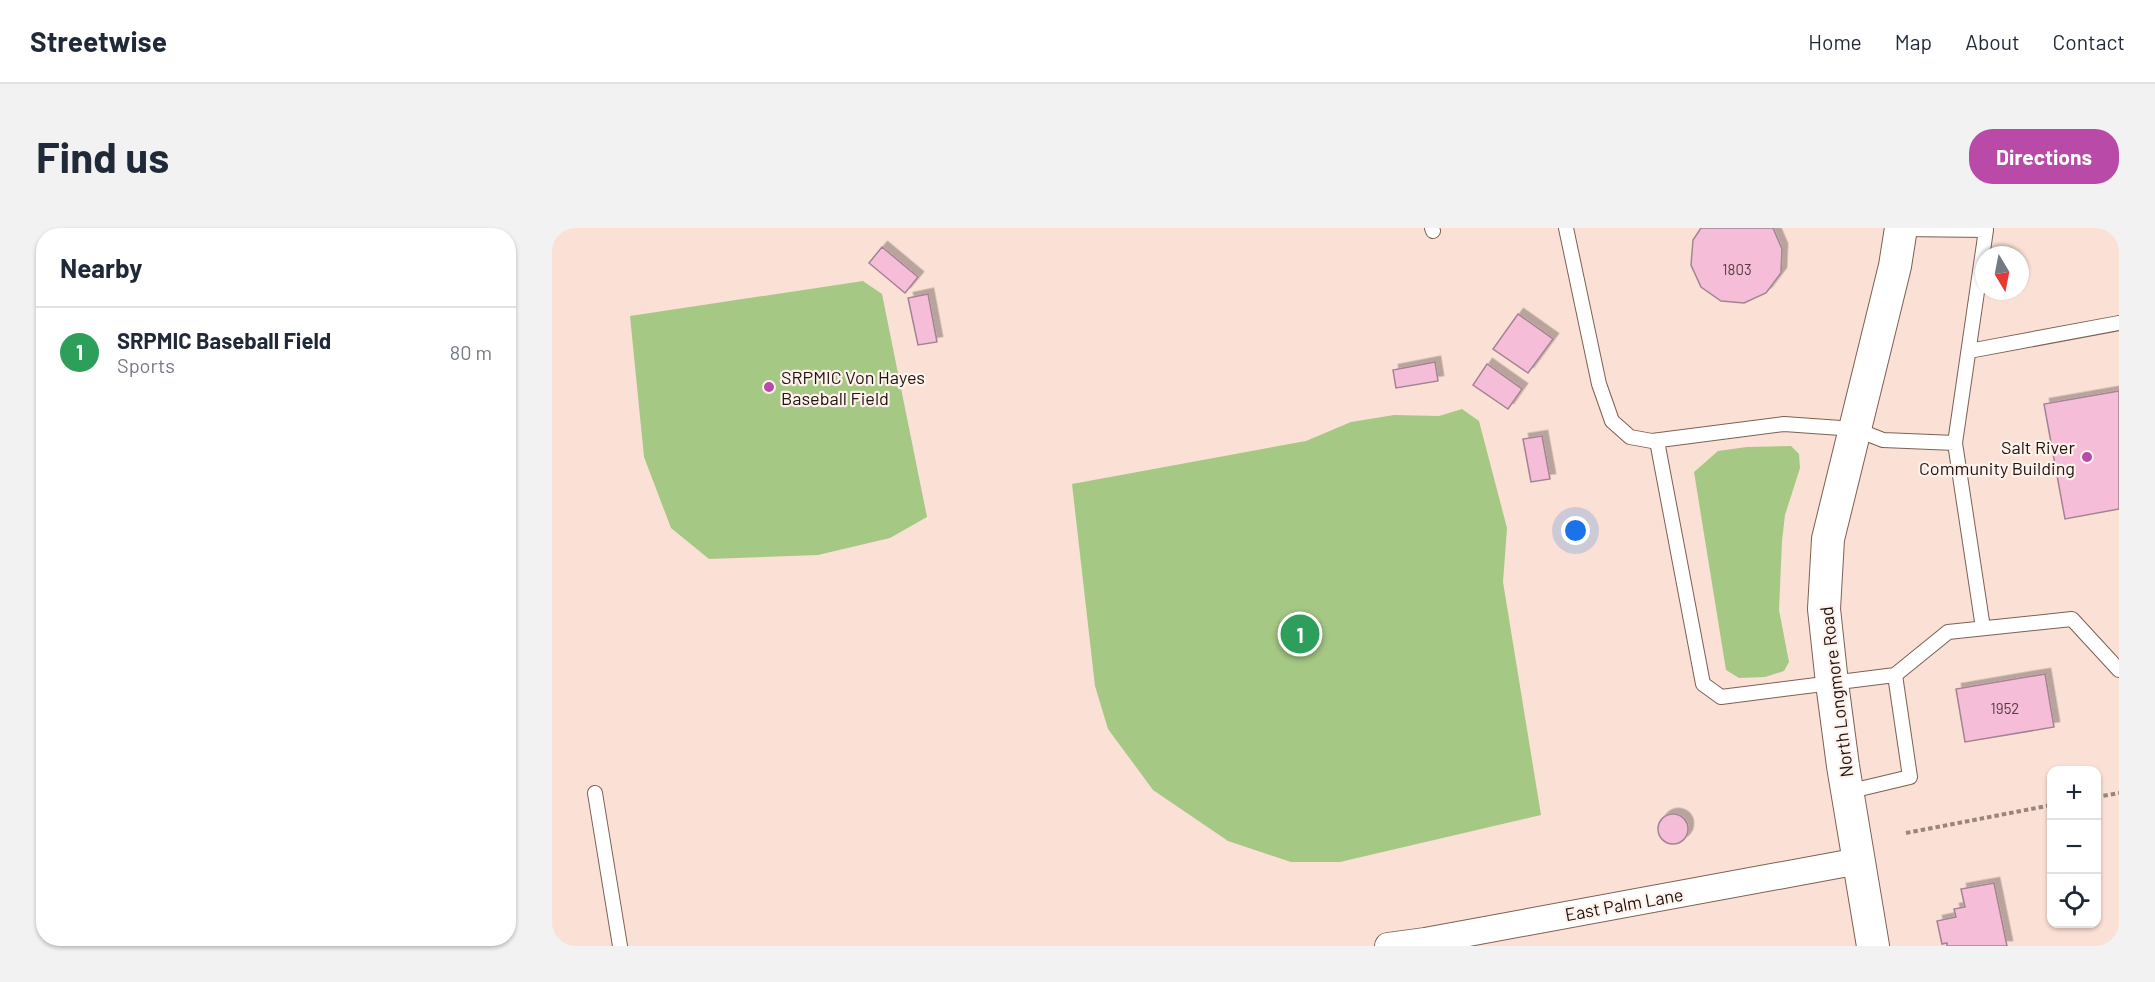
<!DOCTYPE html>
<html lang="en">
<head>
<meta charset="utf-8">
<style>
	:root { --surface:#fff; --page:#f2f2f3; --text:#1f2937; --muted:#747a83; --line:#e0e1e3; --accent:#b94aa7 }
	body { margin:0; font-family:Barlow,sans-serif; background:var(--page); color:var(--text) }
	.controls { position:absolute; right:18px; bottom:18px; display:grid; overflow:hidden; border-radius:12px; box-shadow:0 2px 4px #0004 }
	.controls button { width:54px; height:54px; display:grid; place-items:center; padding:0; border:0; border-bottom:2px solid var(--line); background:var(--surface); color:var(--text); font:30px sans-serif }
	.compass { position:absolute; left:1423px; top:18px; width:54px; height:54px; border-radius:50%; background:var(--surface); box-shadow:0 2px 4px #0004; rotate:170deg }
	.you { position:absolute; left:1024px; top:303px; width:21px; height:21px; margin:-15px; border:4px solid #fff; border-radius:50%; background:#1a73e8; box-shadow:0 0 0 9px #1a73e833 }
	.badge { display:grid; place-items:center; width:39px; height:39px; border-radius:50%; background:var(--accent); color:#fff; font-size:20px; font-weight:700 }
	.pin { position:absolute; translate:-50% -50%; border:3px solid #fff; box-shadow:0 2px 6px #0006 }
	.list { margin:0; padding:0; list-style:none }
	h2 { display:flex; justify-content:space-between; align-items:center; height:78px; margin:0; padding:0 24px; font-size:26px }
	h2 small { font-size:20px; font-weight:400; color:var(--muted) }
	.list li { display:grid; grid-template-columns:39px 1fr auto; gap:18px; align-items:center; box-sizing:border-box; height:90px; padding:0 24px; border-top:2px solid var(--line) }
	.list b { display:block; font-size:22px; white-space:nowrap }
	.list p { margin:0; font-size:20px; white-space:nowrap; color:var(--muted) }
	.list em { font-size:20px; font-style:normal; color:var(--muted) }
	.icon { flex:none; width:33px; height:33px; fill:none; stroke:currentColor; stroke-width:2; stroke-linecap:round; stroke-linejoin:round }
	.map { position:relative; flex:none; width:1567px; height:718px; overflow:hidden; border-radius:24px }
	header { display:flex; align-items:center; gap:36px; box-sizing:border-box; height:84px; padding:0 30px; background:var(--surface); border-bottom:2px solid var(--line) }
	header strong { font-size:28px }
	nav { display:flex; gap:33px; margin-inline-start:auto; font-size:21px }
	.intro { display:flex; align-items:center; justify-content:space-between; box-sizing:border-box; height:144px; padding:0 36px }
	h1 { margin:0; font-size:42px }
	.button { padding:15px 27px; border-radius:24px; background:var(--accent); color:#fff; font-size:21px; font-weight:700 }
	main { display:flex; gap:36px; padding:0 36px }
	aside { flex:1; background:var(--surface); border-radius:24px; box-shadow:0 2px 4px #0004 }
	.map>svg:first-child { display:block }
	.green { fill:#a6c885 }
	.building { fill:#f6bdd8; stroke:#a38492; stroke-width:1.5; filter:url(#shadow) }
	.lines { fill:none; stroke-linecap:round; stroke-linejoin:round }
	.service-casing { stroke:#7d6053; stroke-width:16 }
	.minor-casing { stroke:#7d6053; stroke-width:28 }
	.tertiary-casing { stroke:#7d6053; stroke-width:34 }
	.path { stroke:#99857d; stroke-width:4; stroke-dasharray:4.5 3; stroke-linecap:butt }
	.service { stroke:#fff; stroke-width:14 }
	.minor { stroke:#fff; stroke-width:26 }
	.tertiary { stroke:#fff; stroke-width:32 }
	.poi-dot { fill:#b94aa7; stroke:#fff1eb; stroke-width:2 }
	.labels { text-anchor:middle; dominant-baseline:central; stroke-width:4.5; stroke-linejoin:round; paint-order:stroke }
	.number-label { font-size:15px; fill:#553e41 }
	.poi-label { font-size:18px; fill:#1f140f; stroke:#fff1eb; text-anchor:start }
	.street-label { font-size:18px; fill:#1f140f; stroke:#fff1eb }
</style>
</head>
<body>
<header>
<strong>Streetwise</strong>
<nav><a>Home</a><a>Map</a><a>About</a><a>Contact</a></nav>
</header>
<div class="intro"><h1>Find us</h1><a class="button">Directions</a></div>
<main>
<aside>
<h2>Nearby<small></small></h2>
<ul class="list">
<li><span class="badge" style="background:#2e9e5b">1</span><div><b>SRPMIC Baseball Field</b><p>Sports</p></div><em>80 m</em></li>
</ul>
</aside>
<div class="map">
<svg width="1567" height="718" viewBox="0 0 1567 718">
	<defs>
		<filter id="shadow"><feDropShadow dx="5.5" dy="-5.5" stdDeviation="0" flood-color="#0004"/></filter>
	</defs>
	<rect width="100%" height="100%" fill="#fbe0d5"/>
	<path class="green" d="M311,53l19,13 45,223 -37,21 -72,17 -109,4 -38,-31 -27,-71 -14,-141z
		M910,181l17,12 28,107 -4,54 38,233 -201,47h-49l-63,-21 -75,-51 -45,-61 -13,-43 -23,-202 234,-43 45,-19 43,-7 45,1z
		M1239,218l8,8 1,14 -15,47 -3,26 -3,69 10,52 -5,9 -19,6 -26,1 -13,-8 -32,-198 24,-21 29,-4z"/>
	<path class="building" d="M1149,0h72l9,21 -1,24 -15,20 -22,10 -23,-2 -20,-14 -10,-22 2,-25z
		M330,19l36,30 -13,16 -36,-30z
		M376,66l9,48 -19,3 -10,-47z
		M966,86l35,25 -25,34 -35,-24z
		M883,134l3,19 -42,7 -3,-18z
		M935,136l35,25 -14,20 -35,-24z
		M1567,163v118l-54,10 -21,-115z
		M990,208l8,43 -19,3 -8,-43z
		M1493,446l9,53 -89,15 -9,-53z
		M1106 601a15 15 0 1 1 30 0a15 15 0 1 1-30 0Z
		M1442,655l13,63h-60v-3l-5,1 -5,-23 19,-4 -2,-8 11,-2 -4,-18z"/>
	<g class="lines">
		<defs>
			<path id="service" d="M880,0l1,3
				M1014,0l33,156 13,37 18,16 22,4 132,-17 71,5 28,11 72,3 31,-213 -86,-1
				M1417,123l150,-28
				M1105,213l46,243 18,13 174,-22 53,-43 124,-13 47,51
				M1403,215l28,185
				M1295,564l63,-15 -15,-102
				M43,565l25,153"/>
			<path id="minor" d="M836,718l37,-5 434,-80"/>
			<path id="tertiary" d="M1321,718l-30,-180 -11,-83 -8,-74 4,-70 67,-273 6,-38"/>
		</defs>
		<use href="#service" class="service-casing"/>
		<use href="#minor" class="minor-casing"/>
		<use href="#tertiary" class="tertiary-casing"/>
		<path class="path" d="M1544,569l23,-4
			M1354,605l146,-28"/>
		<use href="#service" class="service"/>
		<use href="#minor" class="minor"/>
		<use href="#tertiary" class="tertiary"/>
	</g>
	<g class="poi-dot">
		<circle cx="217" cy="159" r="6"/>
		<circle cx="1535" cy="229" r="6"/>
	</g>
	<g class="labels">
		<g class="number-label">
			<text x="1185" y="41">1803</text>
			<text x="1453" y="480">1952</text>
		</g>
		<g class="poi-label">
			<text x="229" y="149">SRPMIC Von Hayes<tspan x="229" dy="21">Baseball Field</tspan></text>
			<text x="1523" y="219" text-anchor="end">Salt River<tspan x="1523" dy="21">Community Building</tspan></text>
		</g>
		<g class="street-label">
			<text transform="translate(1284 464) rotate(-97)">North Longmore Road</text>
			<text transform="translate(1072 676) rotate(-10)">East Palm Lane</text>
		</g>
	</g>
</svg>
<div class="controls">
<button>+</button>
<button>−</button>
<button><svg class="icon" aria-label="locate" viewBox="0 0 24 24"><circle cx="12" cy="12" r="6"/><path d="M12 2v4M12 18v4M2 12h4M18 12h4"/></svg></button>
</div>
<svg class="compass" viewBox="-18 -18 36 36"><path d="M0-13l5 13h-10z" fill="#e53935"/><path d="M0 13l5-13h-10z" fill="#747a83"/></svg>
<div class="you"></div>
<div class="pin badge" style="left:748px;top:406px;background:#2e9e5b">1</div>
</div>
</main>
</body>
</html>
